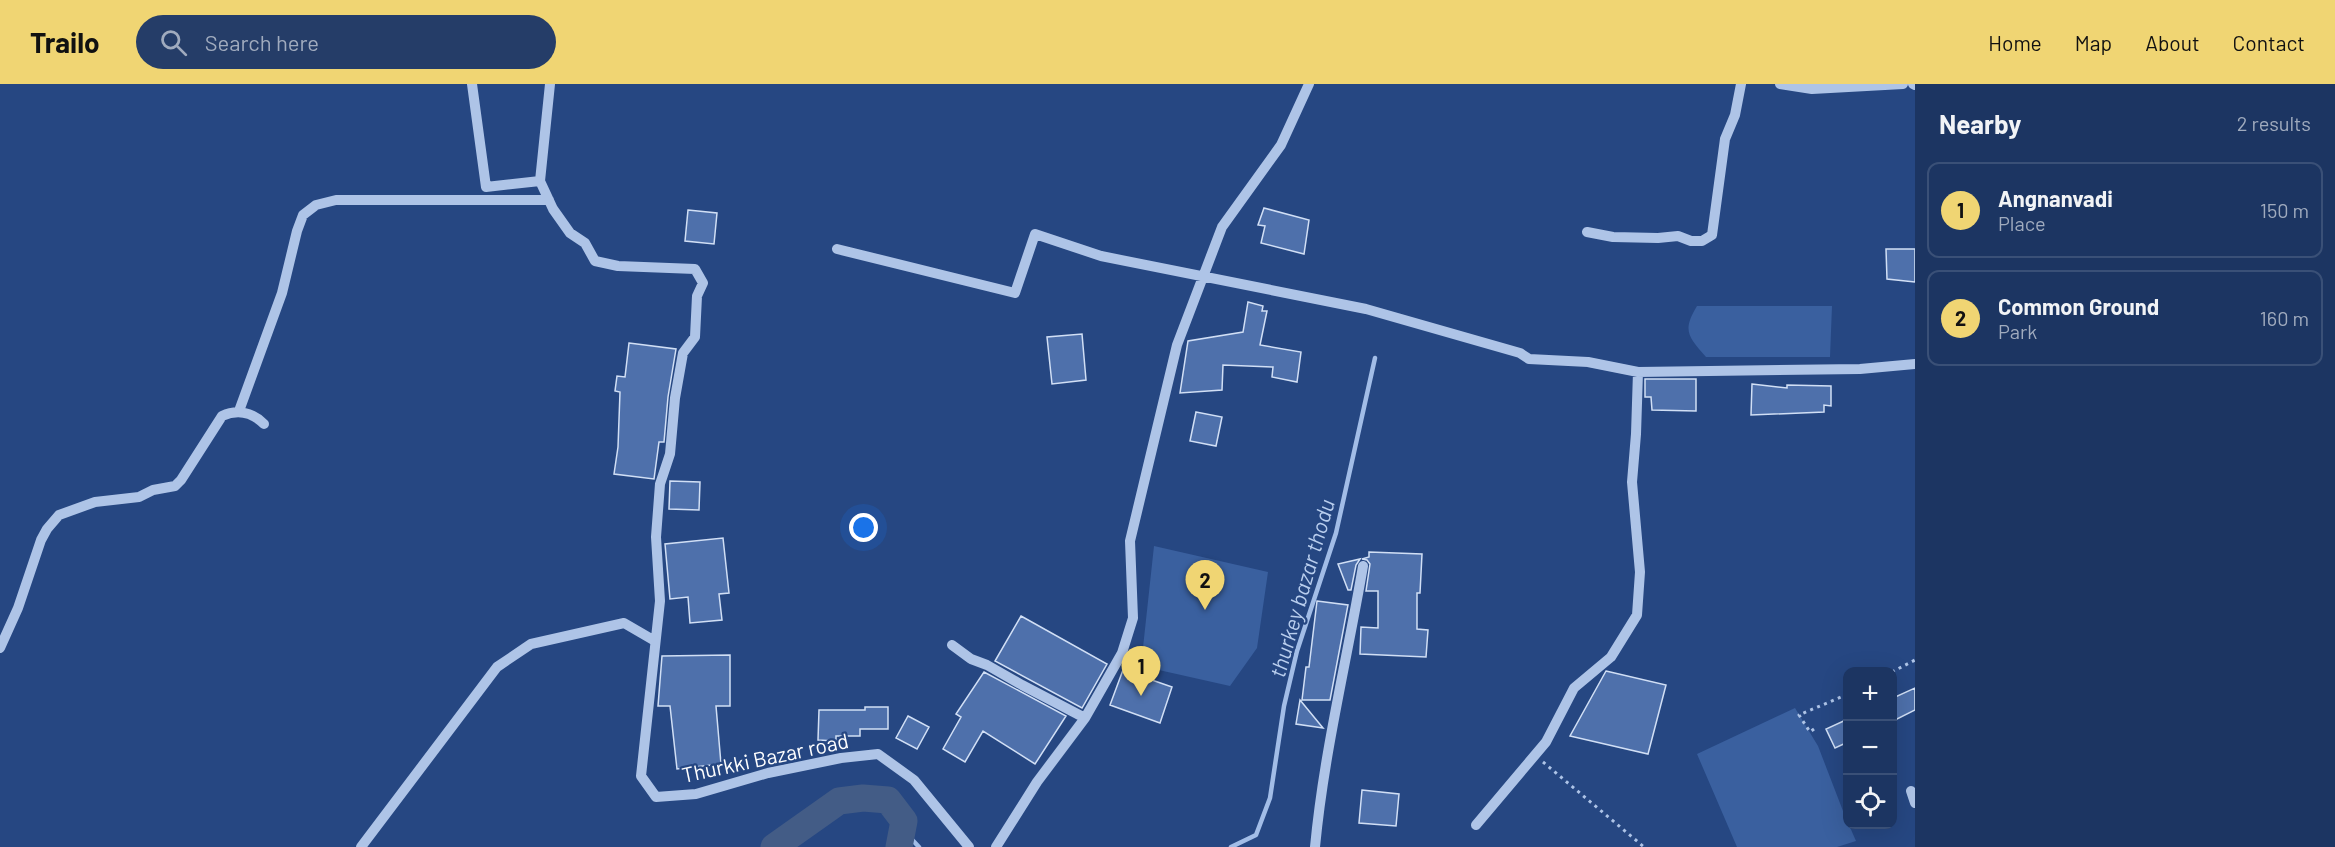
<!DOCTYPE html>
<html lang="en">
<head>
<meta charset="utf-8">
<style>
	:root { --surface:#1c3562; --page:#253d68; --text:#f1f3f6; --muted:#a0abbe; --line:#3a5077; --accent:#f0d573 }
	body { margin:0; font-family:Barlow,sans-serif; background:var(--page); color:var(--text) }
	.controls { position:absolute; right:18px; bottom:18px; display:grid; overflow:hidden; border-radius:12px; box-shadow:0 6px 24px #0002 }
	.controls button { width:54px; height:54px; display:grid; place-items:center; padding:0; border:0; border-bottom:2px solid var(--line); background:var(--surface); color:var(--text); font:30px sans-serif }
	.you { position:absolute; left:864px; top:444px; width:21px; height:21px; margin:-15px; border:4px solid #fff; border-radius:50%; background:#1a73e8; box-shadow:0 0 0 9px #1a73e833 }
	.badge { display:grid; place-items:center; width:39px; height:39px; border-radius:50%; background:var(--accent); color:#111; font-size:20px; font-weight:700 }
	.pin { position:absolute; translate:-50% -50px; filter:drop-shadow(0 2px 3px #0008) }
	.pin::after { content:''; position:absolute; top:32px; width:21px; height:18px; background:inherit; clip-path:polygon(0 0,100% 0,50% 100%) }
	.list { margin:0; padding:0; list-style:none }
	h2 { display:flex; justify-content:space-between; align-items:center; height:78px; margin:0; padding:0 24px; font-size:26px }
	h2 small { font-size:20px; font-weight:400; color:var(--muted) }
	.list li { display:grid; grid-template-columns:39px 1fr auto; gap:18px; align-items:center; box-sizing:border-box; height:96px; margin:0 12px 12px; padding:0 12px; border:2px solid var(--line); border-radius:12px }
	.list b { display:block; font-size:22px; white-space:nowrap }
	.list p { margin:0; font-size:20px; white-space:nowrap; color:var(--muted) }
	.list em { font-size:20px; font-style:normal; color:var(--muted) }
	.icon { flex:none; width:33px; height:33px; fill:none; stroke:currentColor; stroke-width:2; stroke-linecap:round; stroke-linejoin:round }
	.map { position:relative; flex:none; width:1915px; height:763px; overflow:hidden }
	header { display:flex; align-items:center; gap:36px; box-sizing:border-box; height:84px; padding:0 30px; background:var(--accent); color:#111 }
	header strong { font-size:28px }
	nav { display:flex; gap:33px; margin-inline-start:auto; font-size:21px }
	.search { width:420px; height:54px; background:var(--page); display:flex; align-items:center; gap:15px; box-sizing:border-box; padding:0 21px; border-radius:33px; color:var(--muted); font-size:22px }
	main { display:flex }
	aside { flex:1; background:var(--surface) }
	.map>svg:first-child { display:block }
	.green { fill:#3a609f }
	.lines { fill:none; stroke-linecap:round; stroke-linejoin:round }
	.stream { stroke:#a2bde7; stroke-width:4.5 }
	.river { stroke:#435c86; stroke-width:27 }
	.building { fill:#4e70ab; stroke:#d1dff5; stroke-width:1.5 }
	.path { stroke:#aec4e7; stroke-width:3; stroke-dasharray:3 4.5; stroke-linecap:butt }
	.minor { stroke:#aec4e7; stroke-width:10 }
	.labels { text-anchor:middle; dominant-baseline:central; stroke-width:4.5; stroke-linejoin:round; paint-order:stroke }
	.street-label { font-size:21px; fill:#fff; stroke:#264782 }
	.water-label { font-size:22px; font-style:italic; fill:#b9ceee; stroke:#264782 }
</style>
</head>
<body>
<header>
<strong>Trailo</strong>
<div class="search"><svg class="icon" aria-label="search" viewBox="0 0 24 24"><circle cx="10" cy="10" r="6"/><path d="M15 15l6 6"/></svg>Search here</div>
<nav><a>Home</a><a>Map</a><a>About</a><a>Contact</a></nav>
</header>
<main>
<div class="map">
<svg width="1915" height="763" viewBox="0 0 1915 763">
	<rect width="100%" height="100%" fill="#264782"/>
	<path class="green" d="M1697,222h135l-2,51h-124c-18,-21 -24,-26 -9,-51z
		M1154,462l114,26 -11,76 -27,38 -89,-20z
		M1795,624l23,38 30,78 1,1 7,16 -19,6h-100l-40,-93z"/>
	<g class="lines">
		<path class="stream" d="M902,745l17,18
			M1231,763l25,-12 14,-37 14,-92 13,-55 39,-118 39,-175"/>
		<path class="river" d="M774,763l65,-46 24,-3 25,2 16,21 -5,26"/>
	</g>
	<path class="building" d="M1264,124l45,12 -5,34 -43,-11 4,-17 -7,-1z
		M688,126l29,3 -3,31 -29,-3z
		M1886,165h29v33l-28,-3z
		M1248,218l15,4 -1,5h5l-7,34 41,7 -4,30 -25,-5 1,-10 -50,-2 -1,25 -42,3 8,-52 55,-9z
		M1082,250l4,46 -34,4 -5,-47z
		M629,259l47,6 -8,48 -4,45h-5l-5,37 -40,-5 4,-27 2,-55 -5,-1 2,-15 8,1z
		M1645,295h51v32l-44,-1 -1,-13h-6z
		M1752,300l35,4v-3l44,1v20l-7,-1v7l-73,3z
		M1196,328l26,5 -6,29 -26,-5z
		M670,397l30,1 -1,28 -30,-1z
		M723,454l6,55 -10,1 3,26 -32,3 -2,-26 -18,2 -5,-55z
		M1369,468l53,2 -2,39h-3v36l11,1 -2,27 -66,-3 1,-27 17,1v-37h-12l4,-27 -3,-4 -5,-1 7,-2z
		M1360,475l-4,6 -5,25h-3l-10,-26z
		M1317,517l31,4 -18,95h-28l4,-33h3z
		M1021,532l86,48 -25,44 -87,-47z
		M730,571v51h-14l5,58 -44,5 -7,-63h-12l4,-50z
		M1123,586l49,17 -12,36 -50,-18z
		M1606,587l60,14 -18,69 -78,-18z
		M984,588l82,44 -31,48 -52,-33 -18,31 -22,-13 18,-32 -5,-3z
		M1915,604v22l-22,11v-23z
		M1300,616l23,28 -27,-4z
		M865,623h23v22h-28v7h-24v5l-18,-1 1,-30h46z
		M908,632l21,11 -12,22 -21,-11z
		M1848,635v23l-13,6 -9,-19z
		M1362,706l37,4 -3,32 -37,-3z"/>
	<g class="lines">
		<path class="path" d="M1892,588l23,-12
			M1814,645l-4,3 -11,-17 49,-21
			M1543,678l101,85"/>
		<path class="minor" d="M472,0l14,103 54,-6
			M550,0l-10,97 13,28 17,24 15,10 10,18 23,5 77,3 8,14 -6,13 -2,41 -12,16 -8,45 -5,56 -10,30 -4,53 4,64 -19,175 15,21 40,-3 72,-21 73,-15 37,-4 36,26 55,67
			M1780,0l32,5 91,-5
			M1913,0l2,1
			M1587,148l26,5 45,1 20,-2 13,5h11l10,-6 13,-96 10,-24 6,-31
			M837,165l178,44 20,-59 66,22 265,53 154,44 9,6 59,3 50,10 222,-3 55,-5
			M239,327l43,-118 15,-62 6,-16 13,-10 20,-5h213
			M952,561l19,14 16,6 35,20 63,33
			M0,564l18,-40 23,-68 6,-11 12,-14 36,-13 44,-5 14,-7 22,-4 6,-6 41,-64c15,-7 30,-4 42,8
			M1911,707l4,12
			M1476,741l70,-83 28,-54 37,-31 26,-42 3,-43 -8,-90 4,-48 2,-62
			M361,763l136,-180 34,-23 93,-21 31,18
			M996,763l41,-65 48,-64 37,-65 11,-35 -3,-77 47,-196 45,-118 59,-82 28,-61
			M1315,763c9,-95 32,-187 48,-281"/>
	</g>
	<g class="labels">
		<g class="street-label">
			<text transform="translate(765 673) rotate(-12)">Thurkki Bazar road</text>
		</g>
		<g class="water-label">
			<text transform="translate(1301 504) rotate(-74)">thurkey bazar thodu</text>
		</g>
	</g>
</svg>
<div class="controls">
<button>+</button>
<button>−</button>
<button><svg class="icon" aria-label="locate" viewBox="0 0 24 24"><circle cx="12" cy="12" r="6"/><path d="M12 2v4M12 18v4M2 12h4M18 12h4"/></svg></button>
</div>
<div class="you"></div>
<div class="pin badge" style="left:1141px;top:612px">1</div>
<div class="pin badge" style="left:1205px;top:526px">2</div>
</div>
<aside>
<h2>Nearby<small>2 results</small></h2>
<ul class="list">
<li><span class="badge">1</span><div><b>Angnanvadi</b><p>Place</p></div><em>150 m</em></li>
<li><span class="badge">2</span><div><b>Common Ground</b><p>Park</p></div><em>160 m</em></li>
</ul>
</aside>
</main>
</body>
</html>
